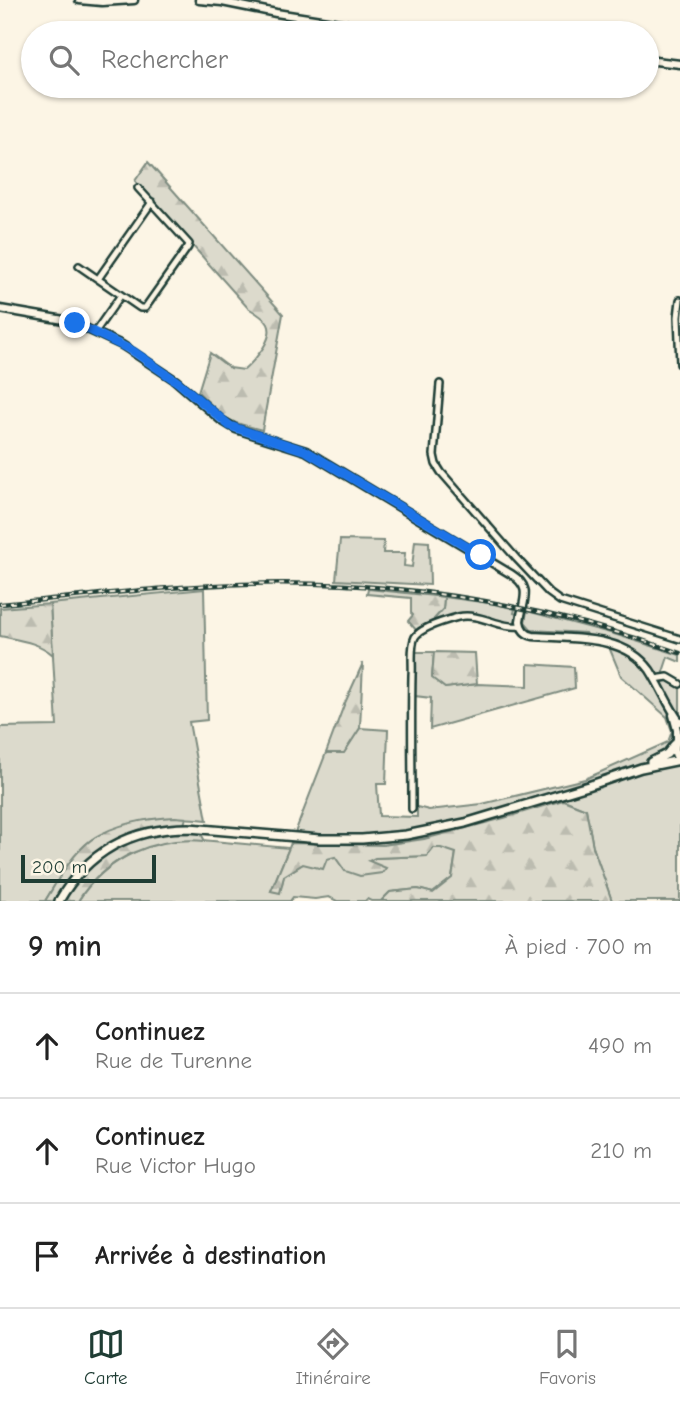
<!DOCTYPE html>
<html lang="fr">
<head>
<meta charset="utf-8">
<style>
	:root { --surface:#fff; --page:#f2f2f2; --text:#222; --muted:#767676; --line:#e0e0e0; --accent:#1f3d34 }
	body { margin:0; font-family:"Comic Neue",sans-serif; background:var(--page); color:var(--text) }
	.scale { position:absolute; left:21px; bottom:18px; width:135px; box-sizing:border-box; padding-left:7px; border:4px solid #1f3d34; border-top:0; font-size:19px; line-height:24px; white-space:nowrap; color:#1f3d34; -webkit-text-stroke:5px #fcf5e5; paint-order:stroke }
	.stop { position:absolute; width:21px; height:21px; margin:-16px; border:5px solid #1a73e8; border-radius:50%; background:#fff }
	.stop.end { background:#1a73e8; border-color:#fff; box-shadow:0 2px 7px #0008 }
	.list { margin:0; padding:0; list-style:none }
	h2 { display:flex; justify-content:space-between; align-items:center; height:91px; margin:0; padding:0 28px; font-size:30px }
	h2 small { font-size:23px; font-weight:400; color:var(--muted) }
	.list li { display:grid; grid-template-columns:46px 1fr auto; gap:21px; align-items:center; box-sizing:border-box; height:105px; padding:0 28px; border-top:2px solid var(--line) }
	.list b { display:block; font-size:26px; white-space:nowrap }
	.list p { margin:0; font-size:23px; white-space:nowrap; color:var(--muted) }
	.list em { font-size:23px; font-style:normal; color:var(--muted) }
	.icon { flex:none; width:38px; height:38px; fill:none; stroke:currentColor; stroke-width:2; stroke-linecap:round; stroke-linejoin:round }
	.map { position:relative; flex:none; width:680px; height:901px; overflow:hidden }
	.search { position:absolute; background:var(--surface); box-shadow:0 2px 5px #0004; left:21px; right:21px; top:21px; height:77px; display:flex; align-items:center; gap:18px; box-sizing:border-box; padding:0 24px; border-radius:38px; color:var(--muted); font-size:26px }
	.sheet { height:406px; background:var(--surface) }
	nav { display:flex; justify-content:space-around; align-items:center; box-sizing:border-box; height:98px; border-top:2px solid var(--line); background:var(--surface); font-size:19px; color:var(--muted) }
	nav a { display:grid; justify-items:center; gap:4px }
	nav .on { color:var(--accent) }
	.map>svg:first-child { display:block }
	.green { fill:#dcdacc; stroke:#7e8c80; stroke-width:2 }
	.forest { fill:url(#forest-firs); stroke:#7e8c80; stroke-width:2 }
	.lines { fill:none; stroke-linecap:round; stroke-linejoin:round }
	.minor-casing { stroke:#1f3d34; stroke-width:10 }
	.tertiary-casing { stroke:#1f3d34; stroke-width:11 }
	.secondary-casing { stroke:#1f3d34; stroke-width:12 }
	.minor { stroke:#fcf5e5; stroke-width:5 }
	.tertiary { stroke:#fcf5e5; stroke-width:6 }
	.secondary { stroke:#fcf5e5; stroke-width:7 }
	.rail-casing { stroke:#1f3d34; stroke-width:4.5 }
	.rail { stroke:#fcf5e5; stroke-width:2; stroke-dasharray:5; stroke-linecap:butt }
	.route { stroke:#1a73e8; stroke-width:9 }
</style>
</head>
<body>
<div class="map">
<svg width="680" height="901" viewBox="0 0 680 901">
	<defs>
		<pattern id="forest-firs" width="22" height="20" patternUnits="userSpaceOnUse" patternTransform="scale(1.75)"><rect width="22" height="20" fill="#dcdacc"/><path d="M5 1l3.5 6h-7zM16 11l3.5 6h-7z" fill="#bcbcb0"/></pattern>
	</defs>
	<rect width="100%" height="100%" fill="#fcf5e5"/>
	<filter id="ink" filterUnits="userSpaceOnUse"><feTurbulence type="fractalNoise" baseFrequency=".0143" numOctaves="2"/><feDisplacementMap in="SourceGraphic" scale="14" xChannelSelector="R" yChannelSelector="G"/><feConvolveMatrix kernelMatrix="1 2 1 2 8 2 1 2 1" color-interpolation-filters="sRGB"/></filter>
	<g filter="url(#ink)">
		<path class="green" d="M340,540l44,1 -1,12h22l-1,13 8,1 3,-26 14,1 1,43 -94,-5z
			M204,589l3,131 -18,2 18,98c-31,-3 -55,-4 -86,7 -10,3 -22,7 -30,13 -20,15 -33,40 -46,61h-45v-174l57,-1 -7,-122z
			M444,597l53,7 18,5 -1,4 3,1 -2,8 -5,2 -28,-9 -15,-1 -32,9 -1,-4 9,-10z
			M527,611l87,23 66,21v7l-12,-5 -5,15 17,16v213h-68l-19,-54 -7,-38 -22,-9 -60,18 -80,21 -41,6 -92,-2 35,-90 18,-1 16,-24 28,2 -2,54h-9l2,32 38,1v-10l12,3 53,-6 103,-25 83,-37 4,-11 -5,-14 -46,-41 -12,-29 1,-7 -20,-2 -4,-5 -54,-3 -7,-8z
			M416,652h18l-2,25 13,11 32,-4 51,2v-22l46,3 1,21 -145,41 1,-31 -16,-2z
			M191,839l98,9 -18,43 9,1 4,-16 19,-12 32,-8 10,15 30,-13 51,-2 7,-8h8l15,4 -4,26 -19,15 -15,-4 -28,3 -9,9h-10l-4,-2 -2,2h-28l-8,-4 -14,2 -22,-2 -3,4h-212c24,-38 68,-61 113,-62z"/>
		<path class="forest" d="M148,162l135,152 -21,116 -26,-7 -12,-6 -26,-25 12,-39 20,15 14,2c8,-7 13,-13 19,-22 14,-22 4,-29 -15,-40l-113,-127z
			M368,589l76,8 -1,12 -9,10 1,4 -18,8 -9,-10 5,-6 -2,-2v-15l-44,-4z
			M50,604l3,51c-14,-13 -35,-15 -53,-19v-28z
			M434,652l41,1 2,31 -32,4 -13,-10z
			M363,663l-3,65 -16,25h-18l18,-48z
			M563,800l23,9 7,38 19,54h-231l9,-9 28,-3 15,4 19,-15 4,-25 -15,-5h-8l-6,8 -52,2 -6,3 17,7 -4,5 -22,3 -15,-5 -10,-14 -8,2 -4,10 -20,-5 -19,12 -4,17 -9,-2 20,-48 92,2 41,-6 80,-21z
			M175,817l11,1 -2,6c-17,2 -34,2 -50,8 -32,11 -63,40 -78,69h-11c13,-21 26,-46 46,-61 22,-16 58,-22 84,-23z
			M200,832l5,9c-51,-5 -100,17 -127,60h-15c21,-35 55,-64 97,-68 13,-1 27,-1 40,-1z"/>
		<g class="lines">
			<defs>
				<path id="minor" d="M79,266l61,42h5l43,-61 1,-3 -51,-56
					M98,279l54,-77
					M680,300l-2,17 2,47
					M95,332l26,-37
					M440,384l-6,71 2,9 5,8 75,86 33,35 11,8 120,38
					M655,679l13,-2 12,7
					M412,809c0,-44 -1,-89 0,-134 1,-11 -2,-28 3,-38 6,-10 32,-17 43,-20 22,-5 41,12 63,9"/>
				<path id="tertiary" d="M79,0l23,2 32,-2
					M199,0l23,2 54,11 127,20
					M647,60l33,4
					M0,309l70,12 52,24 53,35 46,40 15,9 70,22 205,123c22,14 12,25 9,47 1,8 5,13 13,15 39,3 91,-2 117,34 11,17 18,36 30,52
					M673,715l4,15v9"/>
				<path id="secondary" d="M680,736c-7,8 -7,17 0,25
					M651,762l16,-8 7,-9
					M59,901c29,-50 72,-73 130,-73l131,11h42l44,-4 59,-12 123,-37 53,-18 39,-8"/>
			</defs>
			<use href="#minor" class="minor-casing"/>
			<use href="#tertiary" class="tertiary-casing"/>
			<use href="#secondary" class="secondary-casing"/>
			<use href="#minor" class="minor"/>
			<use href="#tertiary" class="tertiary"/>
			<use href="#secondary" class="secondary"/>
			<defs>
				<path id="rail" d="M0,604c81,-7 162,-18 243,-20 149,-5 297,19 437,69"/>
			</defs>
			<use href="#rail" class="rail-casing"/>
			<use href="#rail" class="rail"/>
		</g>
	</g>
	<g class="lines" filter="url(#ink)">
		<path class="route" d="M75,323l58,28 46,32 51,43 76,25 175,104"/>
	</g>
</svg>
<div class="scale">200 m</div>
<div class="stop" style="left:481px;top:555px"></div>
<div class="stop end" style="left:75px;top:323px"></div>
<div class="search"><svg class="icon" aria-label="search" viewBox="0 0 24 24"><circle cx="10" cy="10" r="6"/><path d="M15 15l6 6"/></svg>Rechercher</div>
</div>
<section class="sheet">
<h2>9 min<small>À pied · 700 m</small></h2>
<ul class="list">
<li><svg class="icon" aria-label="ahead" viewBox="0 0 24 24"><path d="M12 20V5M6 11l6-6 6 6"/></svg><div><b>Continuez</b><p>Rue de Turenne</p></div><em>490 m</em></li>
<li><svg class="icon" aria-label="ahead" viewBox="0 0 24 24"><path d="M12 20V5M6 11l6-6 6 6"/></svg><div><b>Continuez</b><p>Rue Victor Hugo</p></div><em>210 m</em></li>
<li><svg class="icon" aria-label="arrive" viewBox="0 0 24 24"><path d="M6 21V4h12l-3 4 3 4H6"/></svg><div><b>Arrivée à destination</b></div></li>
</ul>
</section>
<nav>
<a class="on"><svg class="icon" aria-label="map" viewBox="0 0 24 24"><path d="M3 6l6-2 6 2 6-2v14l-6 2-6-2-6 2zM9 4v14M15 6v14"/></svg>Carte</a>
<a><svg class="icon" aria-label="directions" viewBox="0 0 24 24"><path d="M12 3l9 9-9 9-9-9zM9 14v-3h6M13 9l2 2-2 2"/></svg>Itinéraire</a>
<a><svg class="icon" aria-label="saved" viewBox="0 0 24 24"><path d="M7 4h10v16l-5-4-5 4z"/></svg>Favoris</a>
</nav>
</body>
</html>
